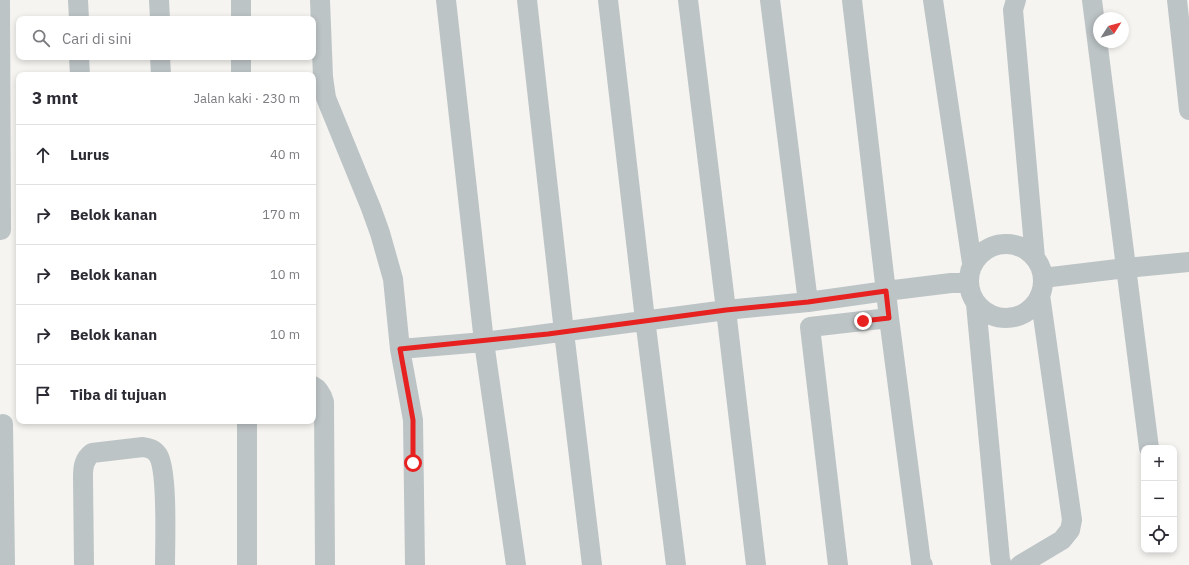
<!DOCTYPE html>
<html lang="id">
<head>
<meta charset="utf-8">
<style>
	:root { --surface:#fff; --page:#f2f2f3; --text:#2b2b33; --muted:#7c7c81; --line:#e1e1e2 }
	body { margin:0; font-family:"IBM Plex Sans",sans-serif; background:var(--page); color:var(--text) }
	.controls { position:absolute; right:12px; bottom:12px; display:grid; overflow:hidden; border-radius:8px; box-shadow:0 2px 6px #0003 }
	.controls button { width:36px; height:36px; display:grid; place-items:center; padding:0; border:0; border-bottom:1px solid var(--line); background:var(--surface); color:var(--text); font:20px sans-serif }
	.compass { position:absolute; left:1093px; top:12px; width:36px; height:36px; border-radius:50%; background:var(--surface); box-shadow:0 2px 6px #0003; rotate:54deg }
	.stop { position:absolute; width:12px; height:12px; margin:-9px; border:3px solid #e72120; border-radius:50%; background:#fff }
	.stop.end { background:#e72120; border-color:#fff; box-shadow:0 1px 4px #0008 }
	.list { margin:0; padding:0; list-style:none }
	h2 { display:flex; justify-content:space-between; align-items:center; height:52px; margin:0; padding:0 16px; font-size:17px }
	h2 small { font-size:13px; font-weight:400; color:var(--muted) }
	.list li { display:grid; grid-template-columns:26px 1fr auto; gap:12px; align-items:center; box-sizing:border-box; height:60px; padding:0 16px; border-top:1px solid var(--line) }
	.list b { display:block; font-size:15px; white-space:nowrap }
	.list em { font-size:13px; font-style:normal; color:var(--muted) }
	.icon { flex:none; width:22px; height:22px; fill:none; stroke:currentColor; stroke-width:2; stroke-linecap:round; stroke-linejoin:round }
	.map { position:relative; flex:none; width:1189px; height:565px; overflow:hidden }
	.search { position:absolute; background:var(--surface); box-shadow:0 2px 6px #0003; left:16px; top:16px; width:300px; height:44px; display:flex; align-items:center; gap:10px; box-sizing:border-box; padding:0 14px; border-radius:8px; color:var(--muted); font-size:15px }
	.panel { position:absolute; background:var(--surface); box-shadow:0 2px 6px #0003; left:16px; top:72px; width:300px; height:352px; border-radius:8px }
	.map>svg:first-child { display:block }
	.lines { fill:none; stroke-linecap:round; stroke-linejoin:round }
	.minor { stroke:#bdc4c6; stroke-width:20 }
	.route { stroke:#e72120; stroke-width:5 }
</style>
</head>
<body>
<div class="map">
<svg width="1189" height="565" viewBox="0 0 1189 565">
	<rect width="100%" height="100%" fill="#f5f4f1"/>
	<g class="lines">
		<path class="minor" d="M0,0l1,230
			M78,0l1,19
			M159,0l1,19
			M241,0v19
			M320,0l3,77 3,21 45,110 9,25 13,46 7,70 13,71 2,145
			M446,0l38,342 32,223
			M527,0l37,332 28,233
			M608,0l36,311 32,254
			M688,0l38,310 30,255
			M770,0l38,302
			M852,0l37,318 32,245 2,2
			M933,0l39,263
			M1016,0l-3,10 22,248
			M1092,0l57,448
			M1177,0l12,110
			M79,57l1,18
			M160,57l1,18
			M241,57v18
			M969 281a37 37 0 1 1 74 0a37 37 0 1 1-74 0Z
			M1043,278l83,-10 63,-6
			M976,304l24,256 2,5
			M400,349l84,-7 242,-32 82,-8 78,-11 65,-8h17
			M313,386c6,3 9,9 11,16l1,163
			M247,421v144
			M3,424l2,141
			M84,565l-1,-88c0,-10 1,-18 9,-24l51,-6c6,1 11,2 15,8 10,16 7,88 7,110
			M838,565l-28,-238 79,-9
			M1020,565l42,-25 8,-10 2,-10 -32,-225"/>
	</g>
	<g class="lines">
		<path class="route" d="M413,463v-43l-13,-71 148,-15 178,-24 82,-8 78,-11 3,27 -26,3"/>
	</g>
</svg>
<div class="controls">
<button>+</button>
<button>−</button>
<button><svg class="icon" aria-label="locate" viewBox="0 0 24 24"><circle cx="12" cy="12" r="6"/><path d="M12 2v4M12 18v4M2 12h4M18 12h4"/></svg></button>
</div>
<svg class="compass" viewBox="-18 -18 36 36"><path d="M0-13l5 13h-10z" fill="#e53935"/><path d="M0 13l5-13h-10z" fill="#7c7c81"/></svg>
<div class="stop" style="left:413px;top:463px"></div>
<div class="stop end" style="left:863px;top:321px"></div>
<div class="search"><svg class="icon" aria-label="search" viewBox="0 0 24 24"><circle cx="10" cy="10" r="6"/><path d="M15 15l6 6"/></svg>Cari di sini</div>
<section class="panel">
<h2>3 mnt<small>Jalan kaki · 230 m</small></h2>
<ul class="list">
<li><svg class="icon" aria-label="ahead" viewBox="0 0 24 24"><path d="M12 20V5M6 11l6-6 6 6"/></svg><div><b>Lurus</b></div><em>40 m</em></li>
<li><svg class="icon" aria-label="right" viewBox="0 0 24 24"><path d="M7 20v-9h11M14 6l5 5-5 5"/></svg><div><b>Belok kanan</b></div><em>170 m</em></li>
<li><svg class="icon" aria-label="right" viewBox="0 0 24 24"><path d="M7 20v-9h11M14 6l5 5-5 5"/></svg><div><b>Belok kanan</b></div><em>10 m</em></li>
<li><svg class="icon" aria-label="right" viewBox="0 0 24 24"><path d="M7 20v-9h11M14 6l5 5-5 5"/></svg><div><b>Belok kanan</b></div><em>10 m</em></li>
<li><svg class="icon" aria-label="arrive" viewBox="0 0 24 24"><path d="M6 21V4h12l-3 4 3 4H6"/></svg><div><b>Tiba di tujuan</b></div></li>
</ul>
</section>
</div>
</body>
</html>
